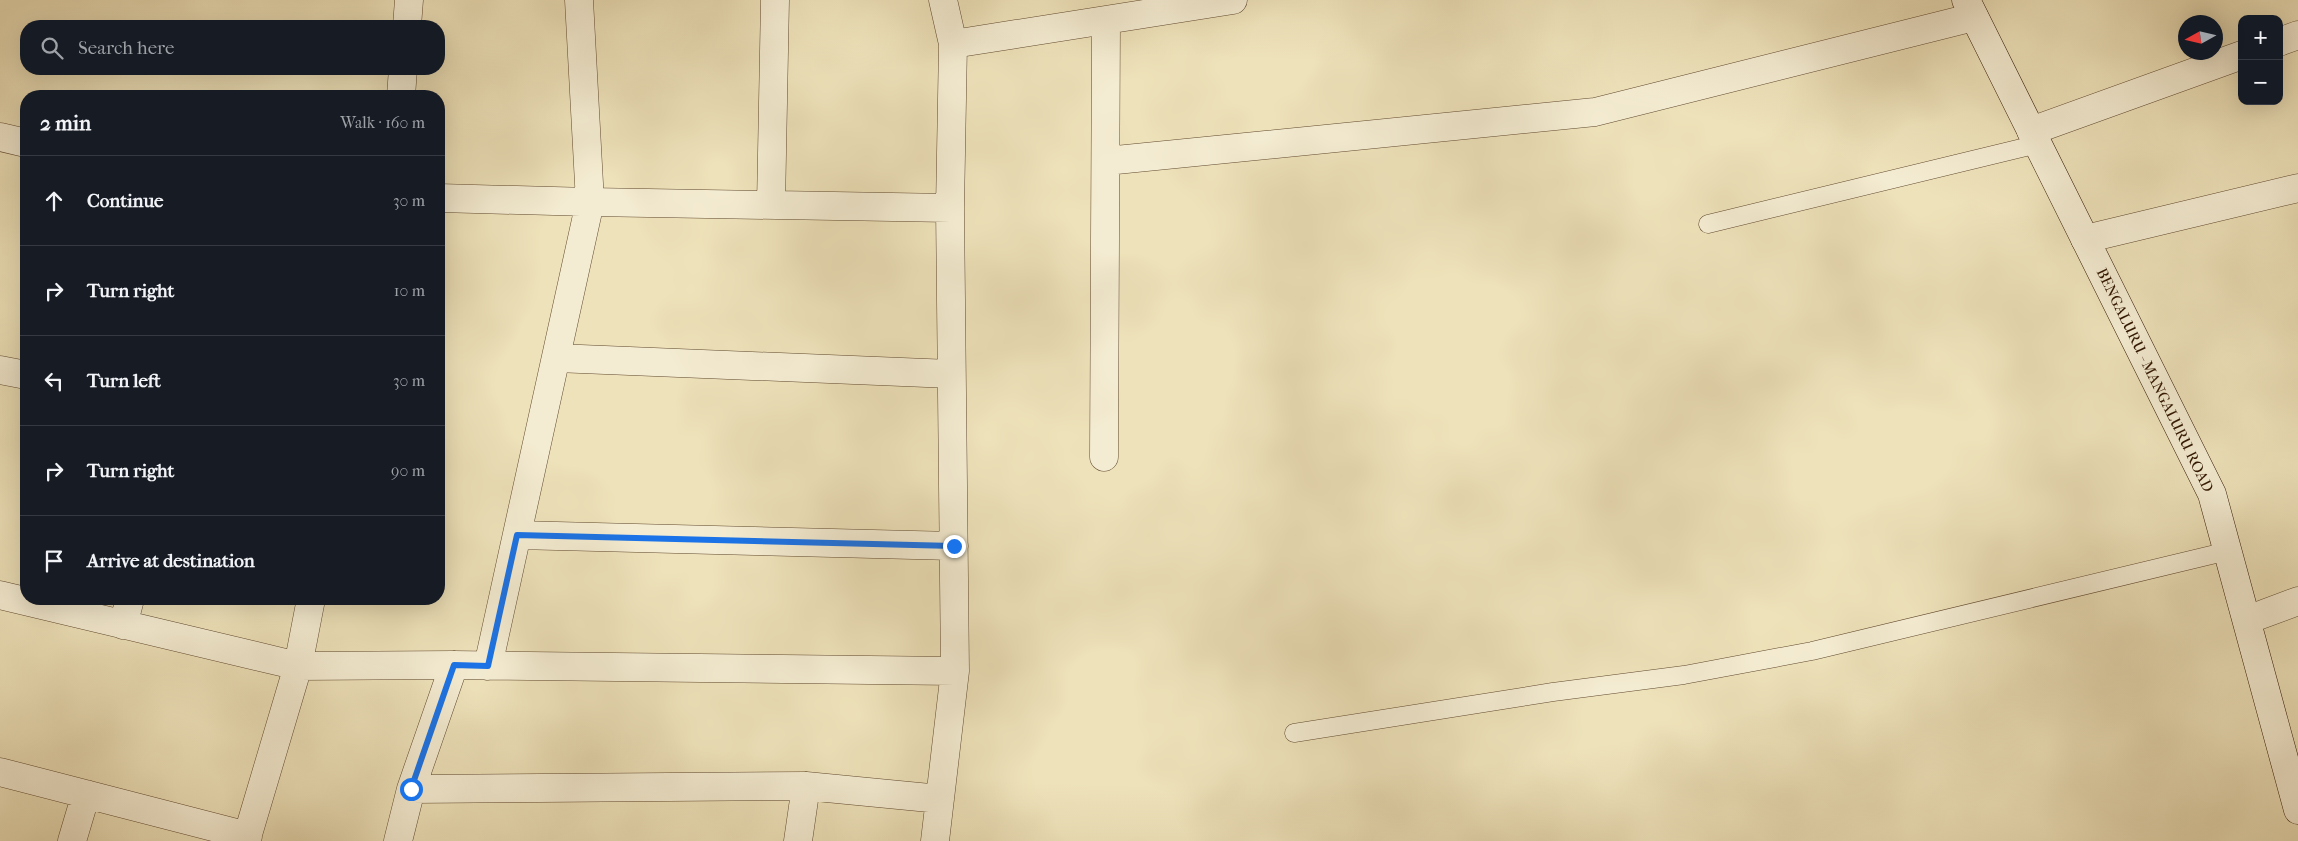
<!DOCTYPE html>
<html lang="en">
<head>
<meta charset="utf-8">
<style>
	:root { --surface:#171b24; --page:#242831; --text:#f1f3f6; --muted:#9ea1a6; --line:#363941 }
	body { margin:0; font-family:"IM FELL French Canon",serif; background:var(--page); color:var(--text) }
	.controls { position:absolute; right:15px; top:15px; display:grid; overflow:hidden; border-radius:10px; box-shadow:0 5px 20px #0002 }
	.controls button { width:45px; height:45px; display:grid; place-items:center; padding:0; border:0; border-bottom:1px solid var(--line); background:var(--surface); color:var(--text); font:25px sans-serif }
	.compass { position:absolute; left:2178px; top:15px; width:45px; height:45px; border-radius:50%; background:var(--surface); box-shadow:0 5px 20px #0002; rotate:262deg }
	.stop { position:absolute; width:15px; height:15px; margin:-11px; border:4px solid #1a73e8; border-radius:50%; background:#fff }
	.stop.end { background:#1a73e8; border-color:#fff; box-shadow:0 1px 5px #0008 }
	.list { margin:0; padding:0; list-style:none }
	h2 { display:flex; justify-content:space-between; align-items:center; height:65px; margin:0; padding:0 20px; font-size:21px }
	h2 small { font-size:16px; font-weight:400; color:var(--muted) }
	.list li { display:grid; grid-template-columns:32px 1fr auto; gap:15px; align-items:center; box-sizing:border-box; height:90px; padding:0 20px; border-top:1px solid var(--line) }
	.list b { display:block; font-size:19px; white-space:nowrap }
	.list em { font-size:16px; font-style:normal; color:var(--muted) }
	.icon { flex:none; width:28px; height:28px; fill:none; stroke:currentColor; stroke-width:2; stroke-linecap:round; stroke-linejoin:round }
	.map { position:relative; flex:none; width:2298px; height:841px; overflow:hidden }
	.search { position:absolute; background:var(--surface); box-shadow:0 5px 20px #0002; left:20px; top:20px; width:425px; height:55px; display:flex; align-items:center; gap:12px; box-sizing:border-box; padding:0 18px; border-radius:20px; color:var(--muted); font-size:19px }
	.panel { position:absolute; background:var(--surface); box-shadow:0 5px 20px #0002; left:20px; top:90px; width:425px; height:515px; border-radius:20px }
	.map>svg:first-child { display:block }
	.lines { fill:none; stroke-linecap:round; stroke-linejoin:round }
	.lane-casing { stroke:#60492e; stroke-width:19 }
	.street-casing { stroke:#60492e; stroke-width:29 }
	.secondary-casing { stroke:#311600; stroke-width:29 }
	.lane { stroke:#f4ecd2; stroke-width:18 }
	.street { stroke:#f4ecd2; stroke-width:28 }
	.secondary { stroke:#f4ecd2; stroke-width:28 }
	.route { stroke:#1a73e8; stroke-width:6 }
	.labels { text-anchor:middle; dominant-baseline:central; stroke-width:4.5; stroke-linejoin:round; paint-order:stroke }
	.street-label { font-size:15px; fill:#311600; stroke:#f4ecd2 }
</style>
</head>
<body>
<div class="map">
<svg width="2298" height="841" viewBox="0 0 2298 841">
	<rect width="100%" height="100%" fill="#eee2ba"/>
	<filter id="stains"><feTurbulence type="fractalNoise" baseFrequency=".004" numOctaves="4"/><feColorMatrix values="0 0 0 0 .2 0 0 0 0 .09 0 0 0 0 .02 0 0 0 .5 -.17"/></filter>
	<radialGradient id="worn" r=".72"><stop offset=".6" stop-color="#630" stop-opacity="0"/><stop offset="1" stop-color="#630" stop-opacity=".3"/></radialGradient>
	<g class="lines">
		<defs>
			<path id="lane" d="M1708,224l330,-80
				M1294,733l259,-41 131,-17 128,-24 416,-100"/>
			<path id="street" d="M579,0l11,202 360,6
				M943,0l10,44
				M407,26l2,-26
				M2279,42l19,-7
				M401,96l2,-27
				M2031,131l211,-76
				M0,137l26,6
				M1106,161l489,-49 379,-95
				M439,198l151,4 -102,464
				M771,205l4,-205
				M2085,239l213,-51
				M556,358l395,16
				M0,370l26,5
				M1104,457l2,-435
				M517,535l437,11
				M0,595l298,71 156,-1 501,6
				M2247,620l51,-19
				M123,625l7,-26
				M0,772l248,64
				M411,789l395,-3 134,13
				M72,841l14,-47
				M246,841l52,-175 13,-67
				M398,841l13,-52 43,-124
				M798,841l8,-55
				M935,841l20,-170 -5,-463 3,-164 280,-44"/>
			<path id="secondary" d="M1966,0l246,494 86,316"/>
		</defs>
		<use href="#lane" class="lane-casing"/>
		<use href="#street" class="street-casing"/>
		<use href="#secondary" class="secondary-casing"/>
		<use href="#lane" class="lane"/>
		<use href="#street" class="street"/>
		<use href="#secondary" class="secondary"/>
	</g>
	<g class="lines">
		<path class="route" d="M411,789l43,-124 34,1 29,-131 437,11"/>
	</g>
	<g class="labels">
		<g class="street-label">
			<text transform="translate(2155 380) rotate(64)">BENGALURU - MANGALURU ROAD</text>
		</g>
	</g>
	<rect width="100%" height="100%" filter="url(#stains)"/>
	<rect width="100%" height="100%" fill="url(#worn)"/>
</svg>
<div class="controls">
<button>+</button>
<button>−</button>
</div>
<svg class="compass" viewBox="-18 -18 36 36"><path d="M0-13l5 13h-10z" fill="#e53935"/><path d="M0 13l5-13h-10z" fill="#9ea1a6"/></svg>
<div class="stop" style="left:411px;top:789px"></div>
<div class="stop end" style="left:954px;top:546px"></div>
<div class="search"><svg class="icon" aria-label="search" viewBox="0 0 24 24"><circle cx="10" cy="10" r="6"/><path d="M15 15l6 6"/></svg>Search here</div>
<section class="panel">
<h2>2 min<small>Walk · 160 m</small></h2>
<ul class="list">
<li><svg class="icon" aria-label="ahead" viewBox="0 0 24 24"><path d="M12 20V5M6 11l6-6 6 6"/></svg><div><b>Continue</b></div><em>30 m</em></li>
<li><svg class="icon" aria-label="right" viewBox="0 0 24 24"><path d="M7 20v-9h11M14 6l5 5-5 5"/></svg><div><b>Turn right</b></div><em>10 m</em></li>
<li><svg class="icon" aria-label="left" viewBox="0 0 24 24"><path d="M17 20v-9H6M10 6l-5 5 5 5"/></svg><div><b>Turn left</b></div><em>30 m</em></li>
<li><svg class="icon" aria-label="right" viewBox="0 0 24 24"><path d="M7 20v-9h11M14 6l5 5-5 5"/></svg><div><b>Turn right</b></div><em>90 m</em></li>
<li><svg class="icon" aria-label="arrive" viewBox="0 0 24 24"><path d="M6 21V4h12l-3 4 3 4H6"/></svg><div><b>Arrive at destination</b></div></li>
</ul>
</section>
</div>
</body>
</html>
